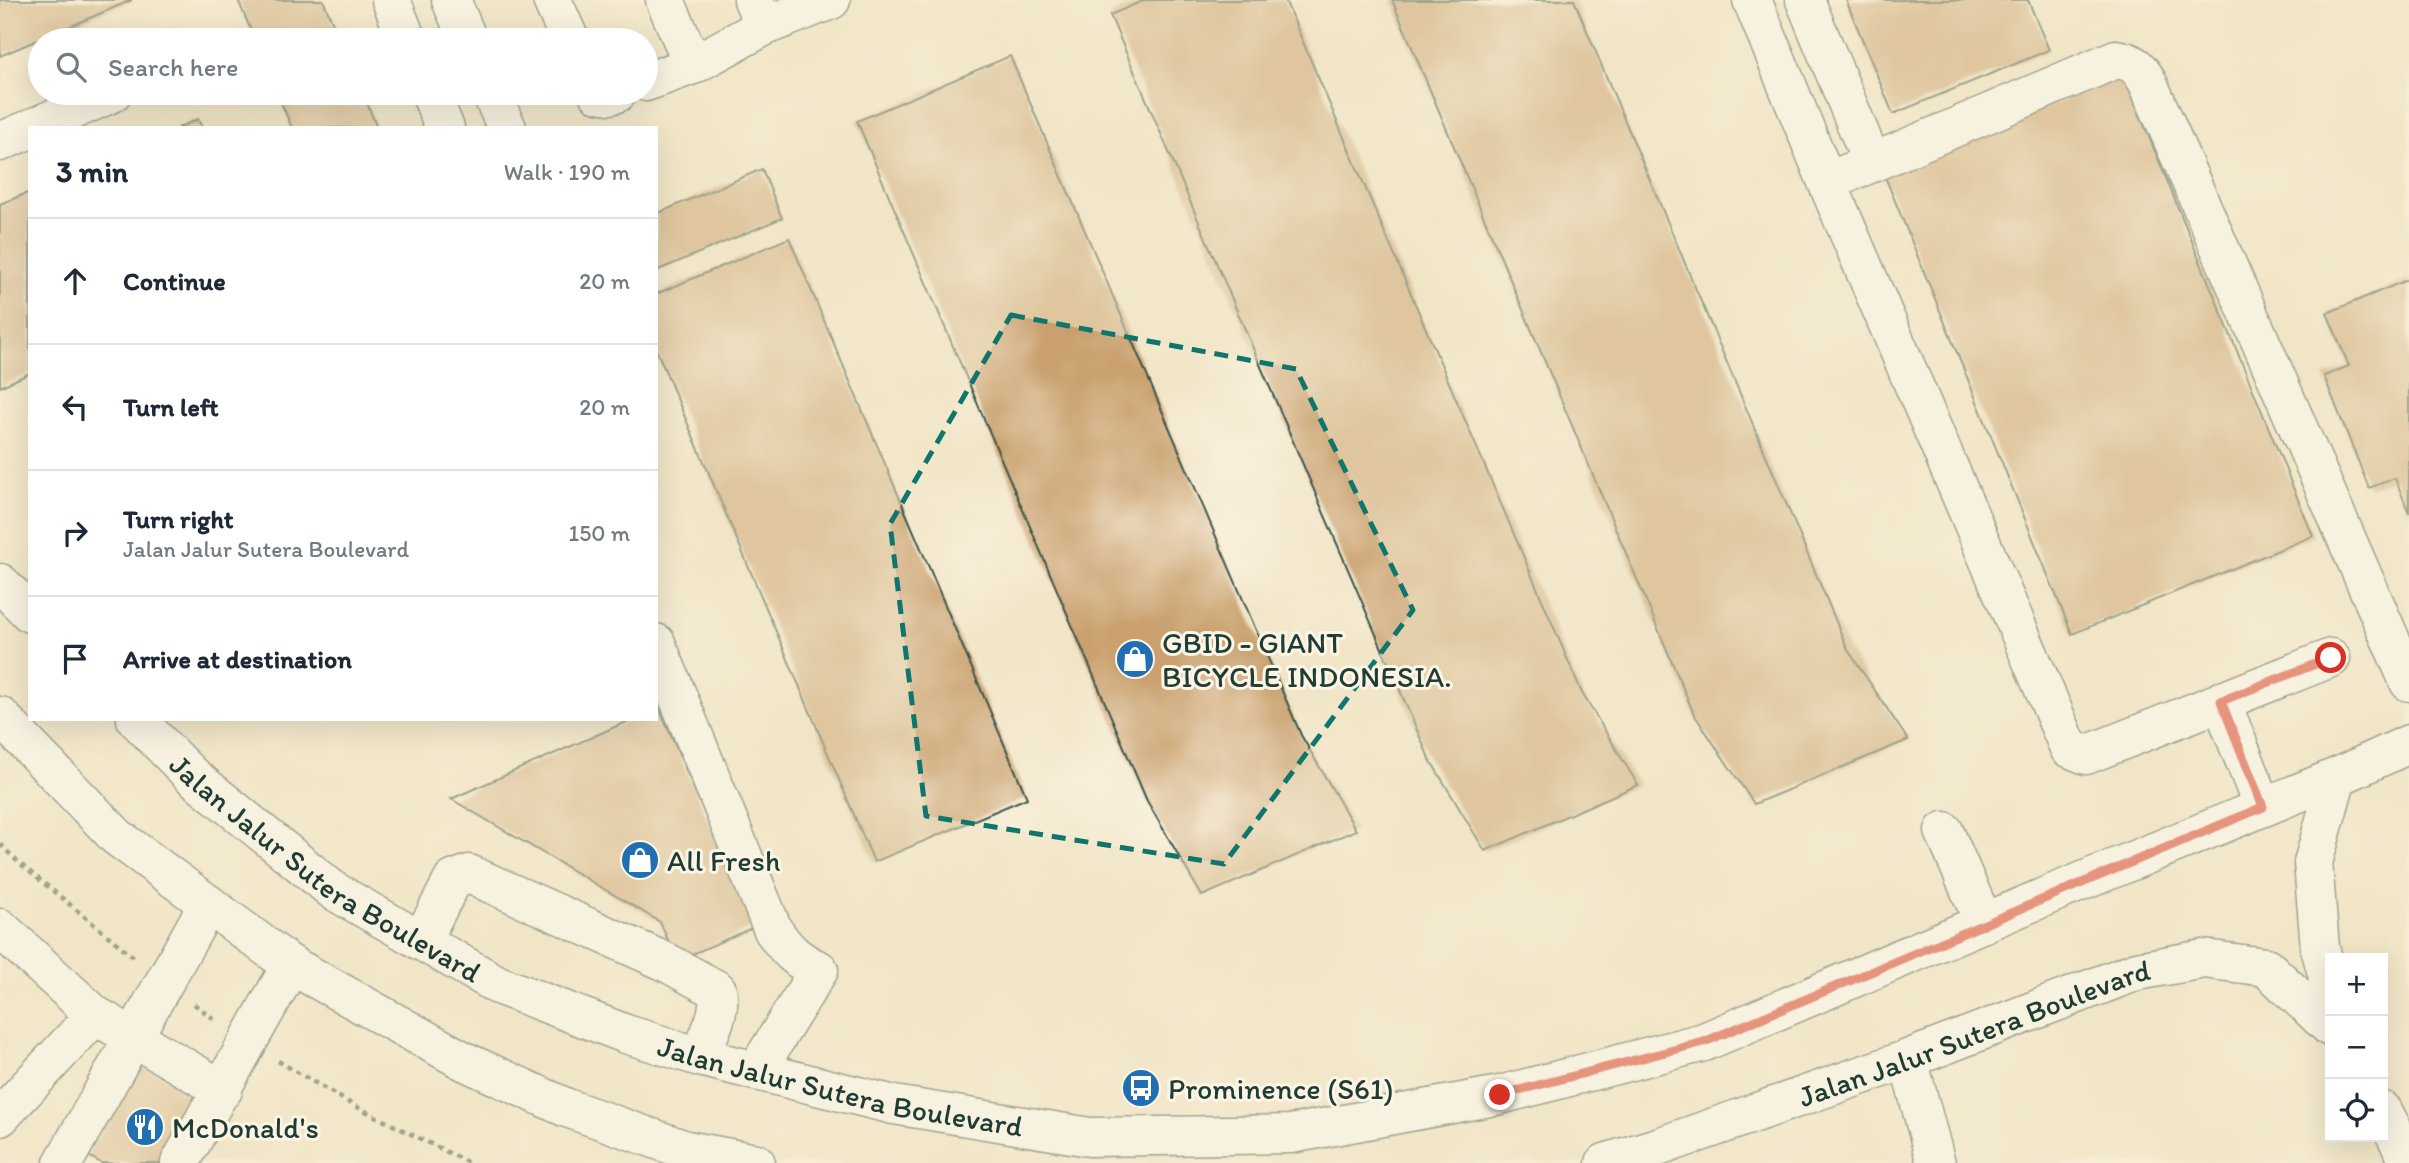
<!DOCTYPE html>
<html lang="en">
<head>
<meta charset="utf-8">
<style>
	:root { --surface:#fff; --page:#f6f6f7; --text:#1f2937; --muted:#747a83; --line:#e0e1e3 }
	body { margin:0; font-family:Itim,sans-serif; background:var(--page); color:var(--text) }
	.controls { position:absolute; right:21px; bottom:21px; display:grid; overflow:hidden; border-radius:0px; box-shadow:0 7px 28px #0002 }
	.controls button { width:63px; height:63px; display:grid; place-items:center; padding:0; border:0; border-bottom:2px solid var(--line); background:var(--surface); color:var(--text); font:35px sans-serif }
	.stop { position:absolute; width:21px; height:21px; margin:-16px; border:5px solid #d93025; border-radius:50%; background:#fff }
	.stop.end { background:#d93025; border-color:#fff; box-shadow:0 2px 7px #0008 }
	.list { margin:0; padding:0; list-style:none }
	h2 { display:flex; justify-content:space-between; align-items:center; height:91px; margin:0; padding:0 28px; font-size:30px }
	h2 small { font-size:23px; font-weight:400; color:var(--muted) }
	.list li { display:grid; grid-template-columns:46px 1fr auto; gap:21px; align-items:center; box-sizing:border-box; height:126px; padding:0 28px; border-top:2px solid var(--line) }
	.list b { display:block; font-size:26px; white-space:nowrap }
	.list p { margin:0; font-size:23px; white-space:nowrap; color:var(--muted) }
	.list em { font-size:23px; font-style:normal; color:var(--muted) }
	.icon { flex:none; width:38px; height:38px; fill:none; stroke:currentColor; stroke-width:2; stroke-linecap:round; stroke-linejoin:round }
	.map { position:relative; flex:none; width:2409px; height:1163px; overflow:hidden }
	.search { position:absolute; background:var(--surface); box-shadow:0 7px 28px #0002; left:28px; top:28px; width:630px; height:77px; display:flex; align-items:center; gap:18px; box-sizing:border-box; padding:0 24px; border-radius:38px; color:var(--muted); font-size:26px }
	.panel { position:absolute; background:var(--surface); box-shadow:0 7px 28px #0002; left:28px; top:126px; width:630px; height:595px; border-radius:0px }
	.map>svg:first-child { display:block }
	.building { fill:#c9a06e }
	.lines { fill:none; stroke-linecap:round; stroke-linejoin:round }
	.minor-casing { stroke:#3e564a; stroke-width:41 }
	.major-casing { stroke:#3e564a; stroke-width:41 }
	.path { stroke:#3e564a; stroke-width:4.5; stroke-dasharray:5 5; stroke-linecap:butt }
	.minor { stroke:#fff; stroke-width:38 }
	.major { stroke:#fff; stroke-width:38 }
	.route { stroke:#d93025; stroke-width:9 }
	.marked { fill:none; stroke:#0f766e; stroke-width:5; stroke-dasharray:14 9; stroke-linejoin:round }
	.labels { text-anchor:middle; dominant-baseline:central; stroke-width:6; stroke-linejoin:round; paint-order:stroke }
	.poi-label { font-size:30px; fill:#1f3d34; stroke:#fcf5e5; text-anchor:start }
	.street-label { font-size:30px; fill:#1f3d34; stroke:#fcf5e5 }
</style>
</head>
<body>
<div class="map">
<svg width="2409" height="1163" viewBox="0 0 2409 1163">
	<rect width="100%" height="100%" fill="#fcf5e5"/>
	<filter id="ink" filterUnits="userSpaceOnUse"><feTurbulence type="fractalNoise" baseFrequency=".0143" numOctaves="2"/><feDisplacementMap in="SourceGraphic" scale="14" xChannelSelector="R" yChannelSelector="G"/><feConvolveMatrix kernelMatrix="1 2 1 2 8 2 1 2 1" color-interpolation-filters="sRGB"/></filter>
	<filter id="wash" filterUnits="userSpaceOnUse"><feTurbulence type="fractalNoise" baseFrequency=".00686" numOctaves="4" result="noise"/><feDisplacementMap in="SourceGraphic" scale="28" xChannelSelector="R" yChannelSelector="G"/><feGaussianBlur stdDeviation="1.57" result="paint"/><feColorMatrix in="noise" values="0 0 0 0 0 0 0 0 0 0 0 0 0 0 0 0 0 1.4 0 .05"/><feComposite in="paint" operator="in"/></filter>
	<g filter="url(#wash)">
		<rect width="100%" height="100%" fill="#f1e5c7"/>
		<g id="blocks">
			<path class="building" d="M0,0h132l-132,56z
				M238,0h85l17,40h-85z
				M1145,0h140l297,693 56,92 -153,66 -56,-93 -319,-743z
				M1392,0h182l274,650 60,90 -154,64 -60,-90z
				M1846,0h182l21,50 -156,64z
				M1010,56l291,679 55,95 -154,66 -55,-95 -290,-680z
				M2124,76l189,460 -241,98 -188,-460z
				M277,93h86l14,35h-85z
				M198,119l4,9h-24z
				M762,169l20,49 -126,53v-57z
				M30,192v181l-30,14v-183z
				M789,238l238,560 -153,64 -218,-513v-55z
				M2409,279v234l-14,-35 -26,10 -45,-112 25,-10 -22,-53z
				M659,708l95,219 -77,34 -17,-39 -209,-123 182,-80h23v-10z
				M141,1063l62,36 -37,64h-65l-14,-8z"/>
		</g>
	</g>
	<g filter="url(#ink)">
		<use href="#blocks" fill-opacity="0" stroke="#3e564a" stroke-width="2"/>
		<g class="lines">
			<defs>
				<path id="minor" d="M391,0l16,40
					M451,0l17,40
					M552,0l18,40
					M665,0l28,65
					M753,0l12,26 66,-26
					M1752,0l75,182 242,566 17,7 245,-97
					M1805,0l67,163
					M646,82l47,-17 72,-39
					M430,93l15,35
					M491,93l16,35
					M598,93l12,2 7,-2
					M32,128l80,-35
					M0,142l30,-13
					M1827,182l289,-123c17,2 24,9 32,24l261,599
					M656,643l117,287c13,19 24,31 46,40l-63,101
					M2221,701l42,106
					M1944,831l40,92
					M0,928l95,87 128,75
					M421,941l32,-61 16,-6 197,88 51,28c6,22 -10,47 -17,67
					M1908,1059l28,104
					M0,1117l95,-102
					M63,1163l145,-259
					M180,1163l111,-198"/>
				<g id="major">
					<path d="M0,583l30,30"/>
					<path d="M0,716l117,121 174,128 173,96 103,47 119,42 70,13"/>
					<path id="s1" d="M136,719l55,56 143,116 164,94 128,49 74,23 194,48 196,32 201,-3 209,-39 204,-53 357,-152 276,-113 72,-33"/>
					<path d="M2330,985l-10,-37 -7,-85 24,-86"/>
					<path d="M2383,1111l26,50"/>
					<path id="s2" d="M1605,1163l53,-16 250,-88 229,-88 67,-12 62,8 64,60"/>
				</g>
			</defs>
			<use href="#minor" class="minor-casing"/>
			<use href="#major" class="major-casing"/>
			<path class="path" d="M0,844l18,18 117,96
				M194,1004l24,18
				M278,1061l75,44 116,58"/>
			<use href="#minor" class="minor"/>
			<use href="#major" class="major"/>
		</g>
	</g>
	<g class="lines" filter="url(#ink)">
		<path class="route" d="M1500,1095l204,-53 559,-235 -42,-106 110,-43"/>
	</g>
	<path d="M0 0H2409V1163H0ZM1011,315l285,54 117,241 -189,254 -298,-48 -36,-292z" fill="#f1e5c7" fill-opacity=".55" fill-rule="evenodd"/>
	<path class="marked" d="M1011,315l285,54 117,241 -189,254 -298,-48 -36,-292z"/>
	<defs>
		<symbol id="shop-disc" viewBox="-11 -11 22 22"><circle r="9.5" fill="#1f6fb2" stroke="#fcf5e5"/><path d="M-5-2.5h2.3a2.7 3.5 0 0 1 5.4 0H5L5.5 6h-11ZM-1.5-2.5h3a1.5 2.3 0 0 0-3 0Z" fill="#fff"/></symbol>
		<symbol id="bus-disc" viewBox="-11 -11 22 22"><circle r="9.5" fill="#1f6fb2" stroke="#fcf5e5"/><path d="M-5-6H5V4H4V6H2V4H-2V6H-4V4H-5ZM-3.5-4V0h7V-4ZM-3.5 1.2v1.5H-2V1.2ZM2 1.2v1.5H3.5V1.2Z" fill="#fff"/></symbol>
		<symbol id="restaurant-disc" viewBox="-11 -11 22 22"><circle r="9.5" fill="#1f6fb2" stroke="#fcf5e5"/><path d="M-5-6h1v4h1v-4h1v4h1v-4h1v5L-1.5 .5V6h-2V.5L-5-1ZM5-6V6H3V1.5H1.5Q1.5-4 5-6Z" fill="#fff"/></symbol>
	</defs>
	<g fill-rule="evenodd">
		<use href="#shop-disc" x="1113" y="637" width="44" height="44"/>
		<use href="#shop-disc" x="618" y="838" width="44" height="44"/>
		<use href="#bus-disc" x="1119" y="1066" width="44" height="44"/>
		<use href="#restaurant-disc" x="123" y="1105" width="44" height="44"/>
	</g>
	<g class="labels">
		<g class="poi-label">
			<text x="1162" y="642">GBID - GIANT<tspan x="1162" dy="34">BICYCLE INDONESIA.</tspan></text>
			<text x="667" y="860">All Fresh</text>
			<text x="1168" y="1088">Prominence (S61)</text>
			<text x="172" y="1127">McDonald's</text>
		</g>
		<g class="street-label">
			<text stroke="none"><textPath href="#s1" startOffset="243">Jalan Jalur Sutera Boulevard</textPath></text>
			<text stroke="none"><textPath href="#s2" startOffset="392">Jalan Jalur Sutera Boulevard</textPath></text>
			<text stroke="none"><textPath href="#s1" startOffset="810">Jalan Jalur Sutera Boulevard</textPath></text>
		</g>
	</g>
</svg>
<div class="controls">
<button>+</button>
<button>−</button>
<button><svg class="icon" aria-label="locate" viewBox="0 0 24 24"><circle cx="12" cy="12" r="6"/><path d="M12 2v4M12 18v4M2 12h4M18 12h4"/></svg></button>
</div>
<div class="stop" style="left:2331px;top:658px"></div>
<div class="stop end" style="left:1500px;top:1095px"></div>
<div class="search"><svg class="icon" aria-label="search" viewBox="0 0 24 24"><circle cx="10" cy="10" r="6"/><path d="M15 15l6 6"/></svg>Search here</div>
<section class="panel">
<h2>3 min<small>Walk · 190 m</small></h2>
<ul class="list">
<li><svg class="icon" aria-label="ahead" viewBox="0 0 24 24"><path d="M12 20V5M6 11l6-6 6 6"/></svg><div><b>Continue</b></div><em>20 m</em></li>
<li><svg class="icon" aria-label="left" viewBox="0 0 24 24"><path d="M17 20v-9H6M10 6l-5 5 5 5"/></svg><div><b>Turn left</b></div><em>20 m</em></li>
<li><svg class="icon" aria-label="right" viewBox="0 0 24 24"><path d="M7 20v-9h11M14 6l5 5-5 5"/></svg><div><b>Turn right</b><p>Jalan Jalur Sutera Boulevard</p></div><em>150 m</em></li>
<li><svg class="icon" aria-label="arrive" viewBox="0 0 24 24"><path d="M6 21V4h12l-3 4 3 4H6"/></svg><div><b>Arrive at destination</b></div></li>
</ul>
</section>
</div>
</body>
</html>
